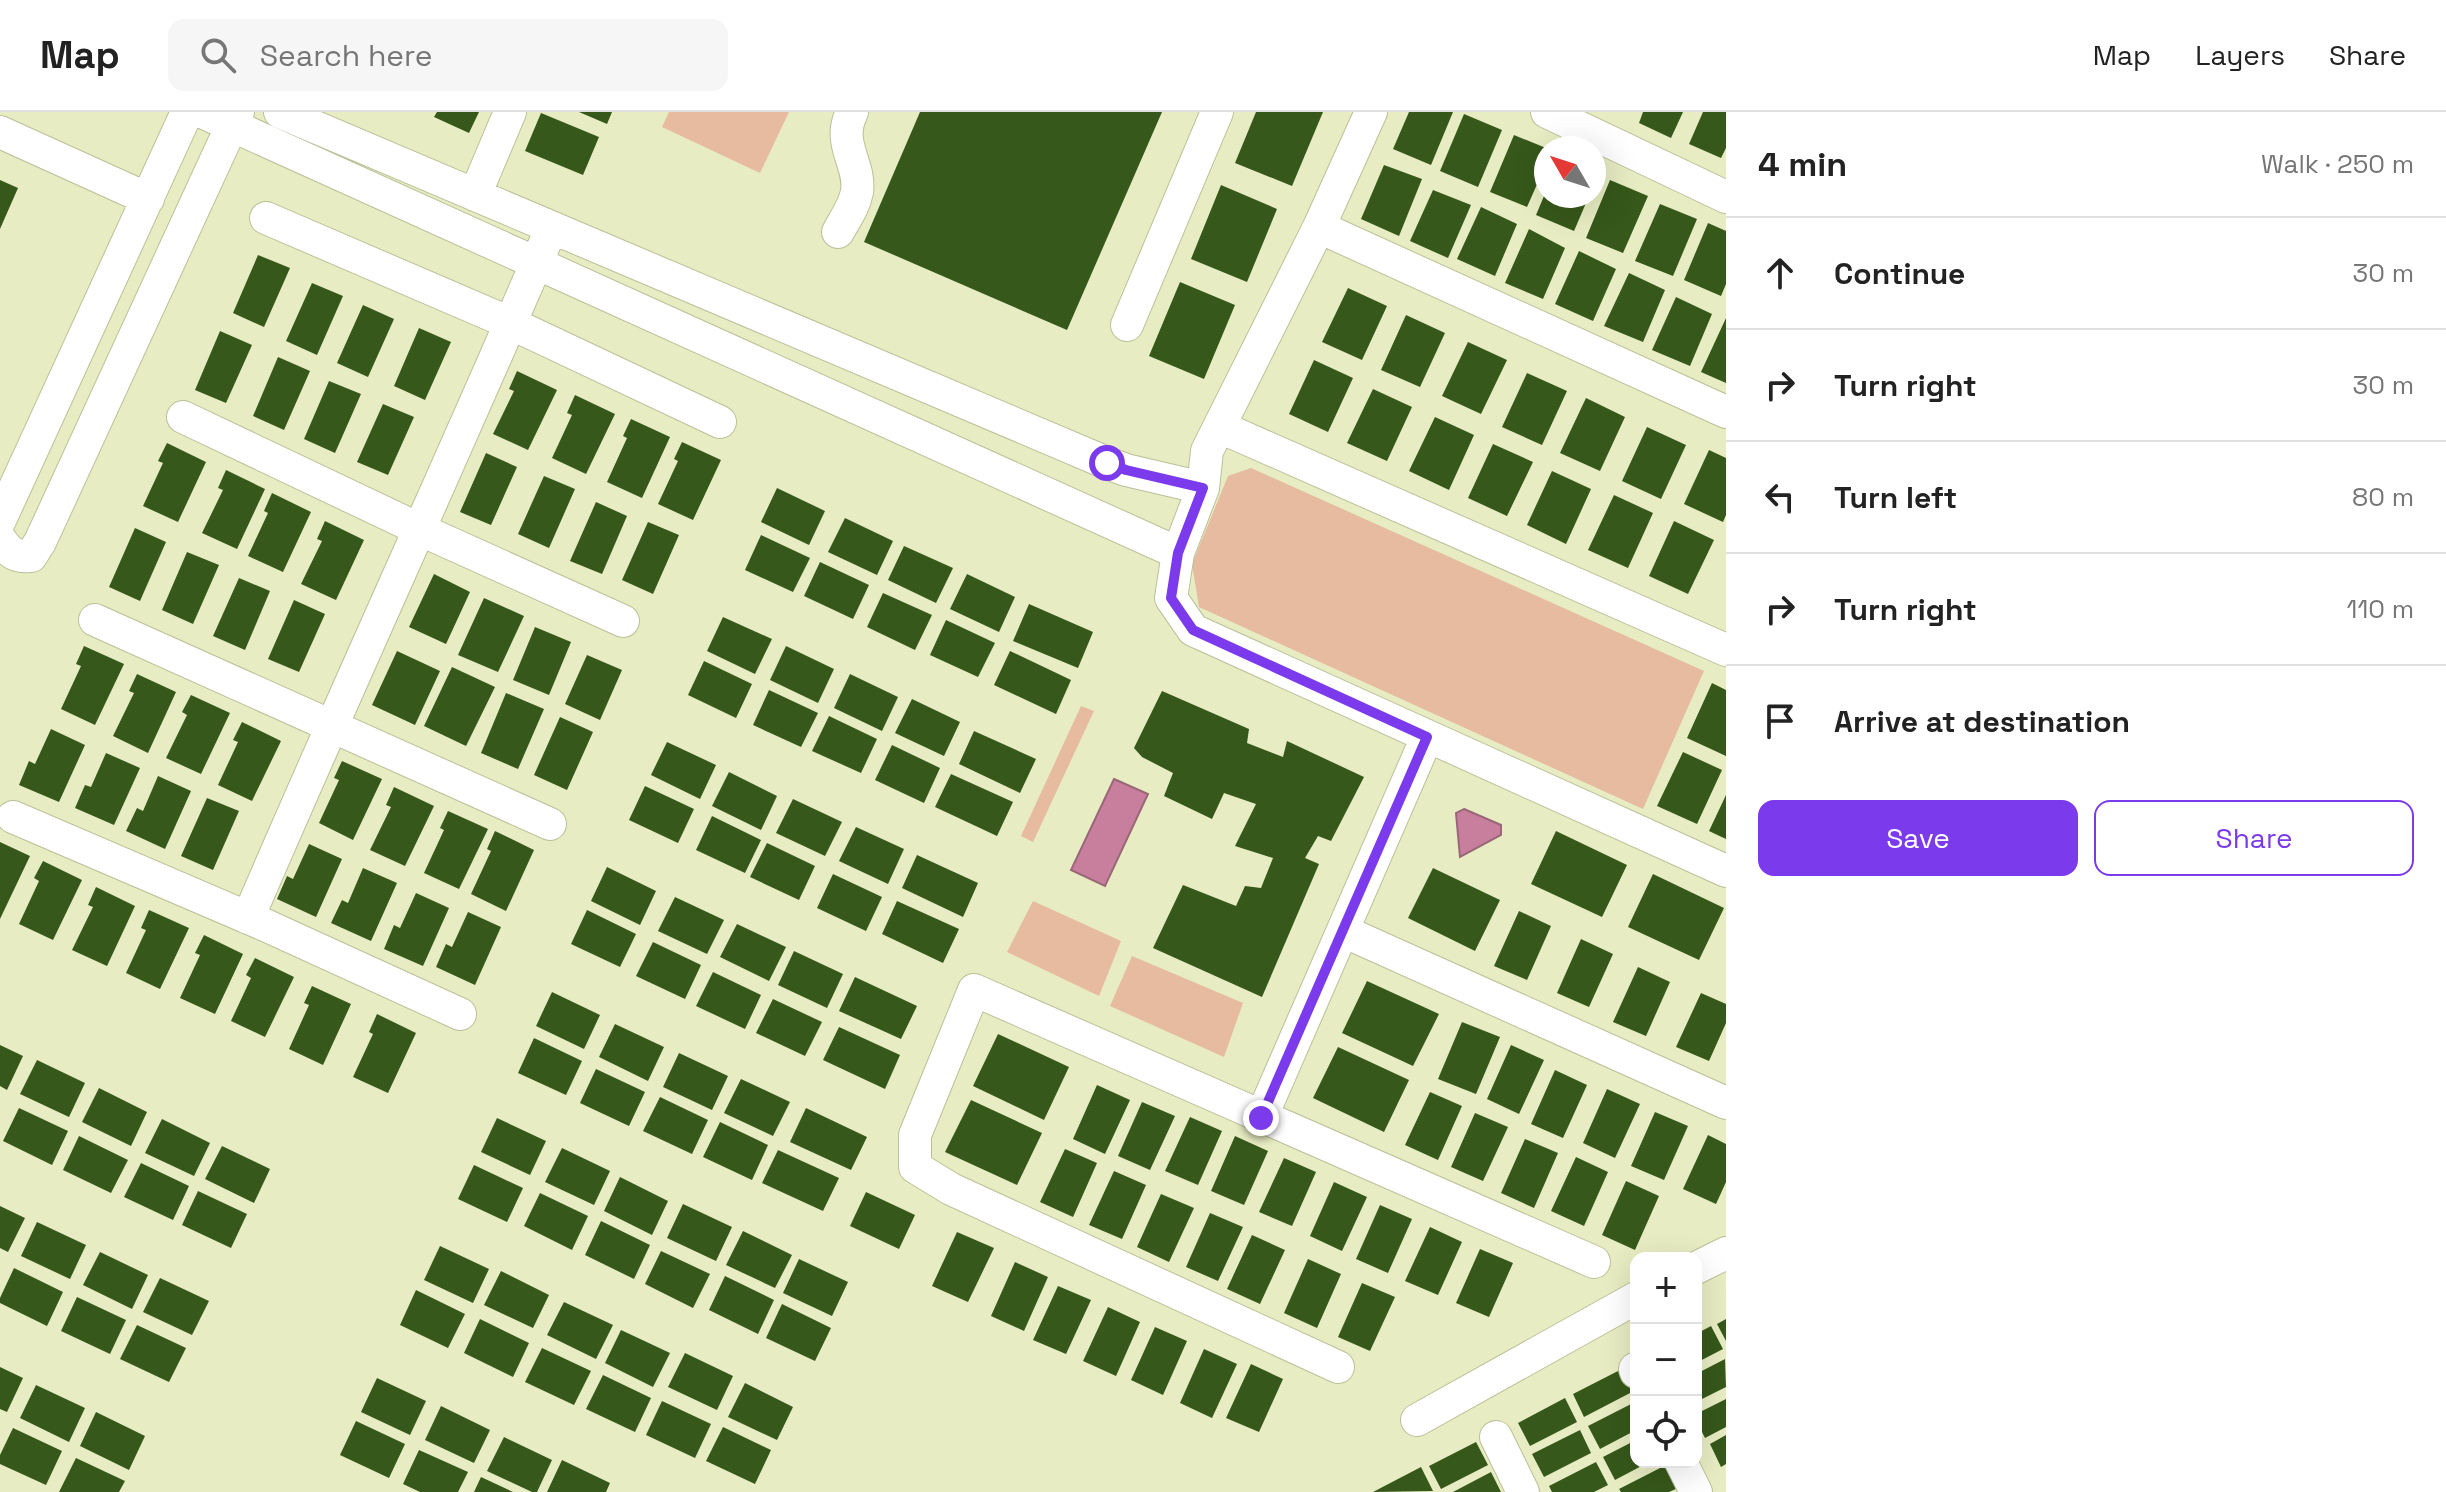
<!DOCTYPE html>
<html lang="en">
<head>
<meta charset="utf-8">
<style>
	:root { --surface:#fff; --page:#f6f6f6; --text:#222; --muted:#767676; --line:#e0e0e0; --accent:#7c3aed }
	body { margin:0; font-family:"Space Grotesk",sans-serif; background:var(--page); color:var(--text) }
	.controls { position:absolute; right:24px; bottom:24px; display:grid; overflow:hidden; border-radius:16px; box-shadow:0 8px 32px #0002 }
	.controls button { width:72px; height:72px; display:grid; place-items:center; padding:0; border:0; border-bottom:2px solid var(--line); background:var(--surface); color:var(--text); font:40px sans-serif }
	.compass { position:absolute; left:1534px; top:24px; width:72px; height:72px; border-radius:50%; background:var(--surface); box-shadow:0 8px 32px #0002; rotate:309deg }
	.stop { position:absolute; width:24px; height:24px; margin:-18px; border:6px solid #7c3aed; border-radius:50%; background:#fff }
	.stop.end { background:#7c3aed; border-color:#fff; box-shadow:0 2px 8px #0008 }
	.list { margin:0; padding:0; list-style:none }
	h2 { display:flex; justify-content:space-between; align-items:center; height:104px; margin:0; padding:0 32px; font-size:34px }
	h2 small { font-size:26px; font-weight:400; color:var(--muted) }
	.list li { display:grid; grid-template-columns:52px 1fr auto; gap:24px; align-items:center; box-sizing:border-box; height:112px; padding:0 32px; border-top:2px solid var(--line) }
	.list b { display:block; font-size:30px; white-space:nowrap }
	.list em { font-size:26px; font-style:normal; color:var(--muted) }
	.actions { display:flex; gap:16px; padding:24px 32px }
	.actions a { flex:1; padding:18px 0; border:2px solid var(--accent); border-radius:16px; text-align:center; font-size:28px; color:var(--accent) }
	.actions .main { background:var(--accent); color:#fff }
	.icon { flex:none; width:44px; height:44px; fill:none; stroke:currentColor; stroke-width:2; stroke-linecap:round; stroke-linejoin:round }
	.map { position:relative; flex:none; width:1726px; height:1380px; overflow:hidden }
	header { display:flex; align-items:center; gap:48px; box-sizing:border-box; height:112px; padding:0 40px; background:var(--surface); border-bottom:2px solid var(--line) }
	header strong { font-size:38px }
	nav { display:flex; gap:44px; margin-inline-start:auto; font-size:28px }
	.search { width:560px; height:72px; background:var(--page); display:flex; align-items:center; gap:20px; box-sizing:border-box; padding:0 28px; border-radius:16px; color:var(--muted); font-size:30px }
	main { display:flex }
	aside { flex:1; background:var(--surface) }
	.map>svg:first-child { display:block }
	.green { fill:#e6bba0 }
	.water { fill:#c87e9d; stroke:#9a6778; stroke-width:2 }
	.building { fill:#36581a }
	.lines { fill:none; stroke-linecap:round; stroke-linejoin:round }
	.minor-casing { stroke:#bbc098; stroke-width:34 }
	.minor { stroke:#fff; stroke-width:32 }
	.route { stroke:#7c3aed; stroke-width:10 }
</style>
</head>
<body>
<header>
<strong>Map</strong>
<div class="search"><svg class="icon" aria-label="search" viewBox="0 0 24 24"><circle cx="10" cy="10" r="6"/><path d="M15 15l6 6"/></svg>Search here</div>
<nav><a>Map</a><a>Layers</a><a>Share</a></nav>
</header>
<main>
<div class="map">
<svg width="1726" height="1380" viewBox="0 0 1726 1380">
	<rect width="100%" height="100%" fill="#e7ecc2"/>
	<path class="green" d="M669,0h120l-29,61 -98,-46z
		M1251,356l453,203 -61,138 -444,-202 -7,-43 36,-88z
		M1081,594l13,5 -61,131 -12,-6z
		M1033,789l88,40 -22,55 -92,-44z
		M1132,844l111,47 -19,54 -114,-51z"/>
	<path class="water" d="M1114,667l34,15 -43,92 -34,-16z
		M1464,697l37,16v10l-41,22 -4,-44z"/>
	<path class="building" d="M437,0h42l-10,21 -35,-16z
		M579,0h33l-5,12z
		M920,0h242l-95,218 -203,-88z
		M1256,0h67l-31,74 -57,-23z
		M1409,0h44l-22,53 -38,-16z
		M1643,0h40l-12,26 -32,-15z
		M1703,0h23v36l-5,10 -32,-14z
		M541,1l58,24 -16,38 -58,-24z
		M1464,2l38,16 -24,57 -38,-16z
		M1514,23l32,13v16l-19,43 -37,-15z
		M1384,53l38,14 -23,57 -38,-17z
		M0,68l18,8 -18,41z
		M1610,68l38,16 -25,57 -37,-15z
		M1221,73l56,24 -30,73 -56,-23z
		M1433,78l38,15 -23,53 -38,-17z
		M1544,84h45l-15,35 -38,-16z
		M1660,92l37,15 -24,57 -38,-15z
		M1481,95l36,17 -22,52 -38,-17z
		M1708,111l18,8v53l-5,12 -37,-16z
		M1529,117l36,19 -22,51 -38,-16z
		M1579,139l37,18 -23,52 -38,-17z
		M258,143l32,13 -26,59 -31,-14z
		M1629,161l36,17 -22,52 -39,-16z
		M1180,170l55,23 -31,74 -55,-23z
		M312,171l31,13 -26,59 -31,-14z
		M1348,176l39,18 -25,54 -40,-18z
		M1676,185l36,17 -22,52 -38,-16z
		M363,193l31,14 -26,58 -31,-14z
		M1406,203l39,18 -25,54 -39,-17z
		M1726,206v65l-25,-11z
		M419,216l32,14 -26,58 -31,-14z
		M220,219l32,14 -26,58 -31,-13z
		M1468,230l39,18 -26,54 -39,-18z
		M278,245l32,14 -26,59 -31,-14z
		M1314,248l39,18 -25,54 -39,-18z
		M517,259l40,19 -29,60 -35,-16 21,-43 -5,-2z
		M1527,261l40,18 -25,54 -40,-18z
		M329,269l32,13 -26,59 -31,-14z
		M1373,277l39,18 -25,54 -40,-18z
		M575,283l40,19 -29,60 -34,-16 20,-43 -5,-2z
		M1586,286l39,19 -25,54 -40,-18z
		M383,292l31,13 -26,58 -31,-13z
		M1435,305l39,18 -25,55 -40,-19z
		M631,307l39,18 -28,61 -35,-16 20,-44 -4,-2z
		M1647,315l39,18 -25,54 -39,-18z
		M682,330l39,18 -28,60 -35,-16 20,-43 -4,-2z
		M167,331l39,19 -28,60 -35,-16 20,-43 -5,-2z
		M1493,332l40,18 -26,54 -39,-18z
		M1709,338l17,8v57l-3,7 -39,-18z
		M486,341l31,14 -26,58 -31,-13z
		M226,358l39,19 -28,60 -35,-16 21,-43 -5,-2z
		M1552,359l39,18 -25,55 -39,-19z
		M544,364l31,13 -26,59 -31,-14z
		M777,376l48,23 -16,34 -48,-23z
		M272,381l39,19 -28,60 -35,-16 20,-43 -4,-2z
		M1614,383l39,18 -25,55 -40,-18z
		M596,390l31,14 -25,58 -32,-13z
		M845,406l48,23 -16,34 -49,-23z
		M325,409l39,19 -28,60 -35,-16 21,-43 -5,-2z
		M1674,409l40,19 -26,54 -39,-18z
		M648,410l31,13 -26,59 -31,-14z
		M135,416l31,14 -26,59 -31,-14z
		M761,423l49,23 -17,34 -48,-22z
		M904,434l49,22 -17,35 -48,-23z
		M187,440l32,13 -26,59 -31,-14z
		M820,450l49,23 -16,34 -49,-23z
		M434,462l36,18 -24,52 -37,-17z
		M967,462l48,23 -16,35 -49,-23z
		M239,466l31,13 -25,59 -32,-14z
		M883,481l49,22 -17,35 -48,-23z
		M484,486l40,18 -26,56 -40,-17z
		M294,488l31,14 -26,58 -31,-13z
		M1029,492l64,28 -15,36 -65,-27z
		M723,505l49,22 -17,35 -48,-23z
		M946,508l49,23 -17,34 -48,-22z
		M535,515l36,15 -22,53 -36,-15z
		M84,534l40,18 -29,61 -34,-16 20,-43 -5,-2z
		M786,534l48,23 -16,34 -48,-23z
		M397,539l43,20 -25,54 -43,-20z
		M1010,539l61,29 -15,34 -62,-29z
		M587,543l35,15 -22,50 -35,-16z
		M704,549l48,23 -16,34 -48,-23z
		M452,555l43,20 -29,59 -42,-20z
		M137,562l39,18 -28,61 -35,-17 21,-43 -5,-2z
		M850,562l48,23 -16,34 -48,-23z
		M1712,571l14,7v66l-39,-18z
		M769,578l49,23 -17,34 -48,-22z
		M1162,579l87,38 -2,14 36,14 4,-16 77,36 -33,64 -13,-5 -13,22 14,6 -57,133 -109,-49 30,-63 53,21 9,-20 16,2 12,-30 -38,-12 21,-42 -32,-11 -12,26 -48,-23 9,-23 -31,-16 -8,-9z
		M506,581l38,16 -26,60 -37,-16z
		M191,583l39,18 -29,61 -35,-16 21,-43 -5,-3z
		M912,587l48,23 -16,34 -49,-23z
		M829,604l48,23 -16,34 -49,-22z
		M560,605l33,15 -26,58 -33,-15z
		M242,610l39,19 -29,60 -34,-16 20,-43 -5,-2z
		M51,617l34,16 -26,57 -40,-17 10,-24 6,3z
		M974,619l62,28 -16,34 -61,-29z
		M667,630l49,23 -16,34 -49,-24z
		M892,633l48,23 -16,35 -49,-23z
		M1683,640l39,18 -25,54 -40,-18z
		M106,641l34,15 -26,57 -39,-17 10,-23 6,2z
		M342,649l40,18 -29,61 -34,-17 20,-43 -5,-2z
		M729,660l48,24 -16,34 -49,-24z
		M951,662l62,28 -16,34 -62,-29z
		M158,664l33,15 -26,58 -39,-18 11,-23 6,3z
		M645,674l49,23 -16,34 -49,-23z
		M394,675l40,19 -29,60 -35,-16 21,-43 -5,-2z
		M1726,683v44l-17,-8z
		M207,686l32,13 -26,59 -32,-14z
		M793,687l49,23 -17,34 -49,-23z
		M448,699l40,18 -29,60 -35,-16 20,-43 -4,-2z
		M712,704l49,24 -16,33 -49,-23z
		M856,715l48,22 -16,35 -49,-23z
		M495,719l39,19 -28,61 -35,-17 20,-43 -4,-2z
		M1556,719l71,34 -25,52 -71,-33z
		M0,730l30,14 -30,63z
		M767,731l48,23 -16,34 -49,-23z
		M309,732l33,15 -26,58 -39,-18 10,-23 6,3z
		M917,743l61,28 -15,34 -61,-29z
		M43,749l39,19 -29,60 -34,-16 20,-43 -5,-3z
		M607,755l49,24 -16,34 -49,-24z
		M363,756l34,15 -26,58 -40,-18 11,-23 6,3z
		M1433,756l67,32 -25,51 -67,-33z
		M833,762l49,23 -16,34 -49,-23z
		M1653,762l71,34 -25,52 -71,-33z
		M96,775l39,19 -28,60 -35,-16 21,-43 -5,-2z
		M416,781l33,15 -26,58 -39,-17 10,-24 6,3z
		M675,785l49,23 -17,34 -49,-23z
		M897,789l62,28 -16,34 -61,-29z
		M149,798l40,18 -29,61 -34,-16 20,-43 -5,-2z
		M587,798l49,24 -16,33 -49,-23z
		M1519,799l32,15 -24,54 -33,-14z
		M468,800l33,15 -26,58 -39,-18 10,-23 6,3z
		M737,812l49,23 -17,34 -49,-24z
		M204,823l39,19 -28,60 -35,-16 20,-43 -5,-2z
		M1581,827l32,15 -24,53 -32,-14z
		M653,830l48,23 -16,34 -49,-23z
		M794,839l49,23 -16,34 -49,-23z
		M255,846l39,19 -29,60 -34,-16 20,-43 -5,-3z
		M1638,855l32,15 -24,54 -33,-14z
		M713,860l48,23 -16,34 -49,-23z
		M855,865l62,29 -16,33 -62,-28z
		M1367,869l72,33 -26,52 -71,-33z
		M312,874l39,18 -28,61 -34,-16 20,-44 -5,-2z
		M552,880l48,23 -16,34 -48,-23z
		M1701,881l25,11v19l-17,38 -33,-14z
		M773,887l49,23 -17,34 -49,-23z
		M377,902l39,19 -28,60 -35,-16 20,-43 -4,-2z
		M1462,910l38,15 -24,57 -38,-15z
		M615,912l49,23 -16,34 -49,-24z
		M839,915l61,28 -15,34 -62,-29z
		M998,922l71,33 -25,53 -71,-34z
		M534,926l48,23 -16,34 -48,-22z
		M0,933l23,11 -16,34 -7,-4z
		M1511,933l33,15 -25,54 -32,-15z
		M1338,935l71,33 -25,52 -71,-34z
		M679,941l49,23 -16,34 -49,-23z
		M37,948l48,23 -16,34 -49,-23z
		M596,957l49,23 -16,34 -49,-23z
		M1555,958l32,15 -24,53 -32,-14z
		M741,967l49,23 -17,34 -49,-23z
		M1097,973l33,15 -25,54 -32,-15z
		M99,976l48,24 -16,34 -49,-24z
		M1607,977l33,15 -25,54 -32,-15z
		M1430,980l32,14 -24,54 -33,-15z
		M660,985l48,23 -16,34 -49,-23z
		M971,988l71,33 -25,52 -72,-33z
		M1142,990l33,14 -25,54 -32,-14z
		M19,996l49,23 -16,34 -49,-24z
		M806,996l61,29 -16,33 -61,-28z
		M1655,1000l33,14 -24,54 -33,-14z
		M1475,1001l33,14 -25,54 -32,-14z
		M1190,1005l32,14 -24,54 -33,-14z
		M497,1006l49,23 -16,34 -49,-23z
		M162,1007l48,24 -16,33 -49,-23z
		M720,1010l48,23 -16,35 -49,-23z
		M1708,1023l18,9v38l-10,22 -33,-15z
		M79,1024l49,24 -17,33 -48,-23z
		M1235,1024l33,15 -24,54 -33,-14z
		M1525,1027l33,14 -24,55 -33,-15z
		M222,1034l48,23 -16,34 -49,-24z
		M562,1036l48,23 -16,34 -49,-23z
		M1065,1037l32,14 -24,54 -33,-15z
		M778,1038l61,28 -16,33 -61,-28z
		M1576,1045l32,15 -24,54 -33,-15z
		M1284,1046l32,14 -24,54 -33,-14z
		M141,1051l48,23 -16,34 -49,-23z
		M474,1053l49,23 -16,34 -49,-23z
		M1114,1059l32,14 -24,54 -33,-14z
		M620,1065l48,24 -16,34 -48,-24z
		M1626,1069l33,15 -24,54 -33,-15z
		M1334,1070l33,15 -25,54 -32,-15z
		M198,1079l49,23 -16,34 -49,-23z
		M866,1080l49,23 -16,34 -49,-23z
		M540,1081l48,23 -16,34 -48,-24z
		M1161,1082l33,14 -25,54 -32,-15z
		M683,1092l49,23 -16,34 -49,-23z
		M1380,1093l32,14 -24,54 -32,-14z
		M0,1094l25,12 -17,34 -8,-4z
		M1210,1101l33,14 -25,54 -32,-14z
		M601,1109l49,24 -16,34 -49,-24z
		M37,1110l49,23 -16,34 -49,-23z
		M1430,1115l32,15 -24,53 -33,-14z
		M743,1119l49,24 -17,33 -49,-23z
		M957,1120l37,16 -26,54 -36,-16z
		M1252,1123l33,15 -25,54 -33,-15z
		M440,1134l49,23 -16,34 -49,-23z
		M1480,1137l33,14 -24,54 -33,-14z
		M661,1139l49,23 -17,34 -48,-24z
		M100,1140l48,23 -16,34 -49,-24z
		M799,1147l49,23 -16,34 -49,-23z
		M1308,1147l33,15 -24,54 -33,-15z
		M1015,1150l33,15 -24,54 -33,-15z
		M14,1156l49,24 -16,34 -47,-23v-5z
		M501,1159l48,24 -16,33 -49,-23z
		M725,1164l49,24 -16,34 -49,-24z
		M160,1166l49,23 -17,34 -49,-23z
		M1362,1171l33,14 -25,54 -32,-14z
		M1058,1174l33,14 -25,54 -33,-14z
		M416,1178l49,24 -17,34 -48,-23z
		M77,1185l49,23 -16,34 -49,-23z
		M564,1190l49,23 -17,34 -49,-24z
		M782,1192l49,24 -16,33 -49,-23z
		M1108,1195l32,15 -24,54 -33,-15z
		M480,1207l49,24 -16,34 -49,-24z
		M1726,1207v22l-9,-17z
		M137,1213l49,23 -17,34 -49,-23z
		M1711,1214l12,23 -27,14v-29z
		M1155,1215l32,14 -24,54 -32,-15z
		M621,1218l49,23 -17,34 -48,-24z
		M542,1236l49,23 -17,34 -49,-23z
		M1204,1237l33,15 -25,54 -32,-15z
		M685,1241l48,23 -16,34 -49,-23z
		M1725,1247l1,28 -30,15v-28z
		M1251,1252l32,15 -24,53 -33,-14z
		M0,1255l23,11 -16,34 -7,-3z
		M1620,1258l12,22 -48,25 -11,-23z
		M603,1263l48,23 -16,34 -49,-23z
		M377,1266l49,23 -16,34 -49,-23z
		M745,1271l48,24 -16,33 -49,-23z
		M36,1273l49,23 -16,34 -49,-24z
		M1565,1286l12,24 -47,24 -12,-23z
		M1726,1287v28l-21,11 -9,-18v-6z
		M662,1289l49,23 -16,34 -49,-23z
		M1635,1290l1,28 -36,19 -12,-23z
		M441,1294l49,24 -16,33 -49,-23z
		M96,1300l49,24 -16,34 -49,-24z
		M356,1309l49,23 -16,34 -49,-23z
		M723,1315l48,23 -16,34 -49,-23z
		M13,1316l49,23 -16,34 -46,-21v-9z
		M1580,1318l11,23 -47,24 -12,-23z
		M1726,1323v29l-5,3 -11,-23z
		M504,1325l48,23 -15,32h-5l-45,-21z
		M1636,1328v22h13l-34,18 -12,-23z
		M1476,1330l12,23 -47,24 -12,-23z
		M419,1338l49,22 -10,20h-38l-17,-8z
		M76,1346l49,23 -6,11h-60z
		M562,1348l48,23 -4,9h-59z
		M1596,1350l12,23 -14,7h-42l-3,-6z
		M1666,1353l12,23 -9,4h-48l-2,-3z
		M1421,1355l12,24 -60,1z
		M1491,1360l10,20h-48z
		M481,1365l32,15h-39z"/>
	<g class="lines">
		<defs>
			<path id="minor" d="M202,0l976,441
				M280,0l827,351 19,7 77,18
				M1371,0l-52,115 -112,224 -4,37 -25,65 -7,45 22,32 533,241
				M1547,0l179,85
				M0,20l148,67
				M475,83l35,-83
				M266,106l244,105 210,99
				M1319,115l407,185
				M838,120c7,-13 16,-25 19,-40 4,-29 -21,-48 -5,-80
				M1127,213l90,-213
				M183,305l238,113 202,91
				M1220,315l506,223
				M0,408l187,-408
				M0,427c8,13 16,19 31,17l9,-14 198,-430
				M95,508l455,204
				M13,705l252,108 195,89
				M248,806c97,-226 200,-449 297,-675
				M1343,819l383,172
				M1261,1006l166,-381
				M1696,1156l30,-15
				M1338,1255l-387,-178 -36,-22v-32l59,-145 620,272
				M1635,1257l1,3
				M1417,1308l219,-122
				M1496,1325l27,55
				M1681,1350l15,30"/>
		</defs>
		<use href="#minor" class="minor-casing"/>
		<use href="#minor" class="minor"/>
	</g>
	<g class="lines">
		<path class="route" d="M1107,351l19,7 77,18 -25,65 -7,45 22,32 234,107 -166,381"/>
	</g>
</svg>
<div class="controls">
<button>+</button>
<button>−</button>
<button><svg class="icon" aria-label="locate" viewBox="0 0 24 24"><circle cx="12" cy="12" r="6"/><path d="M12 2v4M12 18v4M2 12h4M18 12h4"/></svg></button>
</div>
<svg class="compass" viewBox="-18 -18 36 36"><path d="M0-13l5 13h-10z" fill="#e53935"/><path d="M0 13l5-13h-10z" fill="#767676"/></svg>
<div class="stop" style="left:1107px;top:351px"></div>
<div class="stop end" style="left:1261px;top:1006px"></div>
</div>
<aside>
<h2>4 min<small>Walk · 250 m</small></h2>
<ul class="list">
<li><svg class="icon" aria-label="ahead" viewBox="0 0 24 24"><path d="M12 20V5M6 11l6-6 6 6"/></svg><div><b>Continue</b></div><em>30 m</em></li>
<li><svg class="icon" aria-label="right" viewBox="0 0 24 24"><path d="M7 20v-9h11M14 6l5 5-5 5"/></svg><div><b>Turn right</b></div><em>30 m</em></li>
<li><svg class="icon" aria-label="left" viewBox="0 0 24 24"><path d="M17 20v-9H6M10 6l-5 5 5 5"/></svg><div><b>Turn left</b></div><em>80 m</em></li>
<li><svg class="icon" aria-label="right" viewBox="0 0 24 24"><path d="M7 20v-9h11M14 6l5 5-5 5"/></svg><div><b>Turn right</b></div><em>110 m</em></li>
<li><svg class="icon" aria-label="arrive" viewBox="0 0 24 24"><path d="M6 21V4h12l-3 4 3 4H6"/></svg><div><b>Arrive at destination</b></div></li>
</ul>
<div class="actions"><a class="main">Save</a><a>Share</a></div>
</aside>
</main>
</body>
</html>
